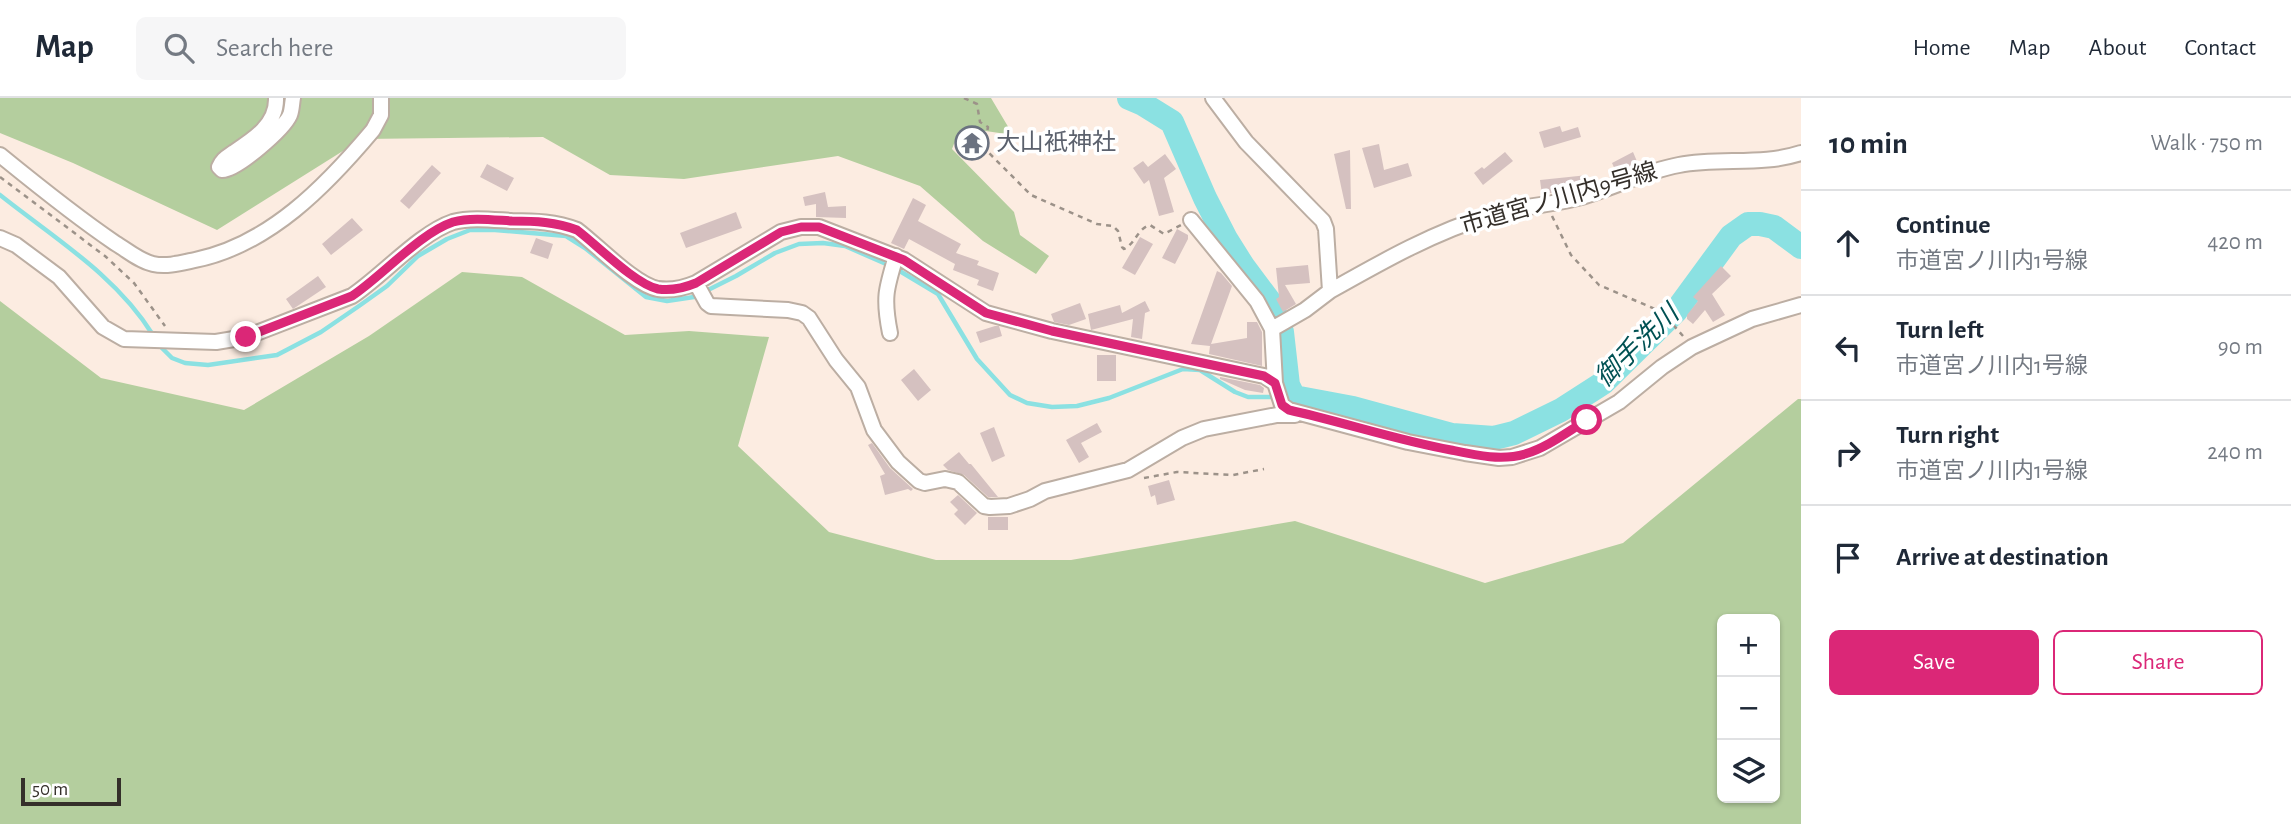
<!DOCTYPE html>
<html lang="en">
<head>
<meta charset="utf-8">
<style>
	:root { --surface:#fff; --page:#f6f6f7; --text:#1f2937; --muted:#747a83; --line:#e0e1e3; --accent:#db2777 }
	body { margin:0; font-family:"Alegreya Sans","Noto Sans JP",sans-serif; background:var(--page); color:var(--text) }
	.controls { position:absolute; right:21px; bottom:21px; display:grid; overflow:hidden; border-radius:10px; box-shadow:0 2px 5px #0004 }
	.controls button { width:63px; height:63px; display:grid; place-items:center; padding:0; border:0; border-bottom:2px solid var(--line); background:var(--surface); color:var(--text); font:35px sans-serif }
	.scale { position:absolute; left:21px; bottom:18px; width:100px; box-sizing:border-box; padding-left:7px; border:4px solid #342f2a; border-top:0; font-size:19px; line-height:24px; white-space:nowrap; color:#342f2a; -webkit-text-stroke:5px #fff; paint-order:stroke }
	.stop { position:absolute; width:21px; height:21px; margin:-16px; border:5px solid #db2777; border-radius:50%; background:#fff }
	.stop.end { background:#db2777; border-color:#fff; box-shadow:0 2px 7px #0008 }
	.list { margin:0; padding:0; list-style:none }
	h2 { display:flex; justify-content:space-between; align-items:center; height:91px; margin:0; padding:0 28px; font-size:30px }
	h2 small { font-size:23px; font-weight:400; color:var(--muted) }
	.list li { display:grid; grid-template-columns:46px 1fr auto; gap:21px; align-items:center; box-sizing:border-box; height:105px; padding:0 28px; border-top:2px solid var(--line) }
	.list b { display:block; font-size:26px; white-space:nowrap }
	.list p { margin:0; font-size:23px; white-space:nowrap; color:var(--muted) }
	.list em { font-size:23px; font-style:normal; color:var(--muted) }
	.actions { display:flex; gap:14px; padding:21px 28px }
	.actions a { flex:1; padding:16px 0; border:2px solid var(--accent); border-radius:10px; text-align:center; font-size:24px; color:var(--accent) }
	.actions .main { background:var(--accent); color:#fff }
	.icon { flex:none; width:38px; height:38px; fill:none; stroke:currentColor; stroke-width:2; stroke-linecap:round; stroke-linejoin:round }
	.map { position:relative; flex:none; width:1801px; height:726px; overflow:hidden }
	header { display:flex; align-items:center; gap:42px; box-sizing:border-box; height:98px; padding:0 35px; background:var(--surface); border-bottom:2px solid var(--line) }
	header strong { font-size:33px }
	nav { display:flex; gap:38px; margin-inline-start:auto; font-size:24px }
	.search { width:490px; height:63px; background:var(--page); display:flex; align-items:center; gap:18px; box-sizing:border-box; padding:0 24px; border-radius:10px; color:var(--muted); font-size:26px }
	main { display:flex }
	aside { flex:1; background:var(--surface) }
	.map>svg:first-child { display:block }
	.green { fill:#b4ce9e; fill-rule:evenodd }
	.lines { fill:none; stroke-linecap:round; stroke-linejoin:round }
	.stream { stroke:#8be1e2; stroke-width:4.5 }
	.river { stroke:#8be1e2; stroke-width:24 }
	.building { fill:#d5c1c0 }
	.minor-casing { stroke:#bcaea3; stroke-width:18 }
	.path { stroke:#9c9289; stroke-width:2.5; stroke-dasharray:5 5; stroke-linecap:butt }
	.minor { stroke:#fff; stroke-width:14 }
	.route { stroke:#db2777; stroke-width:9 }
	.labels { text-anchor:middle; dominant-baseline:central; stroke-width:7; stroke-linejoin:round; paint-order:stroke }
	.worship-label { font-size:24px; fill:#5b616d; stroke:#fff; text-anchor:start }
	.street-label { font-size:24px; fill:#342f2a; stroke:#fff }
	.water-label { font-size:26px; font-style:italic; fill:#005153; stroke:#fff }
</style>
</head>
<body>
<header>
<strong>Map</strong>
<div class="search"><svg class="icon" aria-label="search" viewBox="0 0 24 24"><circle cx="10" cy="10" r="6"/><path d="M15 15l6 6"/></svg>Search here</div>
<nav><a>Home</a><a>Map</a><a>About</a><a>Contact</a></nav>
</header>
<main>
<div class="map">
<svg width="1801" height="726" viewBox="0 0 1801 726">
	<rect width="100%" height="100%" fill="#fcece1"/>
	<path class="green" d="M0,0h991l22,37 -41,-6 -15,7 -5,13 62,63 6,23 29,21 -13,18 -53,-33 -63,-55 -82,-30 -154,23 -74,-4 -67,-38 -181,2 -145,91 -144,-67 -73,-30z
		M462,174l60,5 103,58 64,-4 80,6 -31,109 91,86 107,28h135l224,-39 190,62 138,-40 175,-144h3v425h-1801v-523l101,77 143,32 125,-74zM1722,521h53v179h-53z"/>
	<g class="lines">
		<path class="stream" d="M0,97c54,43 116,80 153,140
			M157,245l15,15 13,5 23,2 69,-10 44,-23 38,-26 28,-20 31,-30 29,-17 23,-9h25l71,6 19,12 61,49 21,4 27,-4 42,-21 39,-23 24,-9 24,-1 22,3 48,21 45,27 39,65 33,36 17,8 25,4 25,-1 32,-8 74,-29 17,1 35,22 13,5h46"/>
		<path class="river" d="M1129,0l14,6 29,18 33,76 21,41 17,27 27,36 12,30 6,53 6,12 59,11 99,27 42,3 20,-5 47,-23 42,-27 73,-72 55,-75 17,-12h12l14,3 27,20"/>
	</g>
	<path class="building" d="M1560,28l2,6 16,-5 3,10 -37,11 -5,-16z
		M1379,46l5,26 24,-7 4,13 -38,12 -12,-40z
		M1350,52l1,59h-5l-12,-55z
		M1505,54l8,9 -30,24 -9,-12 8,-6 2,2z
		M1633,54l6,14 -22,8 -5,-11z
		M1165,56l11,15 -12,9 10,34 -15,4 -10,-36 -5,4 -11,-16 10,-7 5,6z
		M487,66l27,14 -7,13 -27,-14z
		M432,67l9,8 -32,36 -9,-8z
		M1588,77l1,9 -47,11 -2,-15z
		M825,94l3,15 18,-1v12l-30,-1v-13l-11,2 -2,-9z
		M913,100l13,7 -8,16 43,23 -5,9 23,8 -2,4 22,8 -6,18 -16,-6 2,-5 -26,-10 2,-6 -46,-25 -5,10 -13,-6z
		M736,114l6,16 -56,20 -6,-15z
		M352,120l11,12 -32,25 -9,-11z
		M1177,131l11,6v4l-13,25 -13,-6z
		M1140,139l13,7 -18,31 -13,-7z
		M536,140l17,6 -5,15 -18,-6z
		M1308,167l2,18 -25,2 11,19 -13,8 -7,-13 3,-2 -3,-29z
		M1721,168l10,10 -19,18 13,21 -12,7 -8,-12 -12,14 -6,-5v-4l11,-14 -5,-4z
		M1217,173l4,2 11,13 -21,58 36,-6v-16h10l5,10v34l-53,-12 1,-8 -19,-2z
		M318,178l8,11 -33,22 -7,-10z
		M1145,203l5,10 -5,2 -3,26 -11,-2 2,-18 -42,11 -3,-16 32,-9 2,8z
		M1080,205l6,16 -17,6 -15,-3 -3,-8z
		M995,228h4l3,10 -22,7 -4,-11z
		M1097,257h19v26h-19z
		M914,271l17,21 -13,11 -17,-21z
		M1220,279l40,8 4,3 -1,5 -18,-3 -25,-11z
		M1097,325l5,9 -21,11 8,14 -10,6 -13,-23z
		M994,329l11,29 -13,6 -12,-29z
		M872,345l18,25 23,21 -2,2 -3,-2 -23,6 -5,-19 5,-2 -17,-29z
		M959,354l10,12h2l27,33h-10l-24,-22 -16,-5 -5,-5z
		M1169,382l6,20 -18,5 -2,-10 -4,2 -3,-11z
		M958,397l19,18 -12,12 -11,-11 4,-4 -8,-8z
		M988,419h20v13h-20z"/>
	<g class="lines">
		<defs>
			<path id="minor" d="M276,0c1,26 -22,41 -42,54 -7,5 -12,7 -15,15l3,3c14,1 62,-41 68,-55 2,-5 2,-12 3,-17
				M1213,0l33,44 67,69 10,10 3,8 4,62 -25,19 -33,19 3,54
				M0,57c38,31 75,61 115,88 12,7 24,18 38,21 14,3 28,-1 42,-4 74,-15 131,-74 178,-130l8,-15v-17
				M1191,122l66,81 15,28
				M0,140l16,7 43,32 44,50 21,12 92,3 30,-5 106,-41c30,-20 68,-63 101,-74 18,-5 41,-2 59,-1 23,0 44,1 65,9 20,15 58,55 81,59 14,2 26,-1 38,-6l85,-51 20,-5h18l85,33 82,53 66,18 212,45 11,7 7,22 7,5 119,32 57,11 34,5 13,-1 28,-9 79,-46 43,-35 30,-20 60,-28 49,-14
				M696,185l11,20 4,3 77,4 14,3 7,5 27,42 22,27 16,43 24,32 21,19 6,2 20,-4 13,3 26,24 6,1 19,-1 21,-7 15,-8 83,-21 54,-32 22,-9 73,-14h18
				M1330,193c53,-30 106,-60 164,-77 31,-9 64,-9 94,-19 31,-10 59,-24 91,-30 41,-8 83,1 122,-12
				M890,235c-7,-35 -4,-44 6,-77"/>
		</defs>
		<use href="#minor" class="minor-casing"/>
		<path class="path" d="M964,0l13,6 3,18 8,5 -3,15 2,9 44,44 66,29 16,2 5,5 4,16 2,2c12,-6 13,-20 26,-24l14,9 17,-9
			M977,48h9
			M0,79l105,79 29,27 31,43
			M1552,118l19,39 28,30 63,27 21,24
			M1144,380l33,-6 56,3 31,-6"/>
		<use href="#minor" class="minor"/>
	</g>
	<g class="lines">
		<path class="route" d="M246,239l106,-41c30,-20 68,-63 101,-74 18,-5 41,-2 59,-1 23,0 44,1 65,9 20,15 58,54 81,59 14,2 26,-1 38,-6l85,-51 20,-5h18l85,33 82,53 66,18 212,45 11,7 7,22 7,5c54,12 107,30 162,40 24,5 50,11 74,4 23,-7 42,-22 62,-34"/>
	</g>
	<defs>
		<symbol id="temple-ring" viewBox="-11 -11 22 22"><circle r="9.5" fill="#fff" stroke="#6b7280" stroke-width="1.5"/><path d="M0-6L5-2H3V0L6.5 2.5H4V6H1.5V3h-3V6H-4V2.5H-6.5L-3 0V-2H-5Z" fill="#6b7280"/></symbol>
	</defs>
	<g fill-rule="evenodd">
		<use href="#temple-ring" x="953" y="26" width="38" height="38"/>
	</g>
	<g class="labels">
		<g class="worship-label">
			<text x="996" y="45">大山衹神社</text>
		</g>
		<g class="street-label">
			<text transform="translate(1559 101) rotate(-16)">市道宮ノ川内9号線</text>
		</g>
		<g class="water-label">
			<text transform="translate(1637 248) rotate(-44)">御手洗川</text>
		</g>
	</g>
</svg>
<div class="controls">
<button>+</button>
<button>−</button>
<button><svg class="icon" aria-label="layers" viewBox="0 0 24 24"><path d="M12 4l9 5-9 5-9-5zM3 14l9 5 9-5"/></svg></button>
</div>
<div class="scale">50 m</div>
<div class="stop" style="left:1587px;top:322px"></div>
<div class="stop end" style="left:246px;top:239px"></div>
</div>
<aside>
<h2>10 min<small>Walk · 750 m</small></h2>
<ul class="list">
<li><svg class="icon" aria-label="ahead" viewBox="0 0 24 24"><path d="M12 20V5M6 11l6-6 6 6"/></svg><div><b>Continue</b><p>市道宮ノ川内1号線</p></div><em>420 m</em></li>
<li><svg class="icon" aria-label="left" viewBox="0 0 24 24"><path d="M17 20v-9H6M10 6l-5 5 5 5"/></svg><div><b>Turn left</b><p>市道宮ノ川内1号線</p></div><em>90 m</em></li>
<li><svg class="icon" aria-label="right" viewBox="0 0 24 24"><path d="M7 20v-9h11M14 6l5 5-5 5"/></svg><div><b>Turn right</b><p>市道宮ノ川内1号線</p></div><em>240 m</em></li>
<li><svg class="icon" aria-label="arrive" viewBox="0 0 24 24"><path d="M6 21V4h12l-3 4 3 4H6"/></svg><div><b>Arrive at destination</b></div></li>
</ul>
<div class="actions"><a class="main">Save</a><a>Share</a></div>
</aside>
</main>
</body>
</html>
